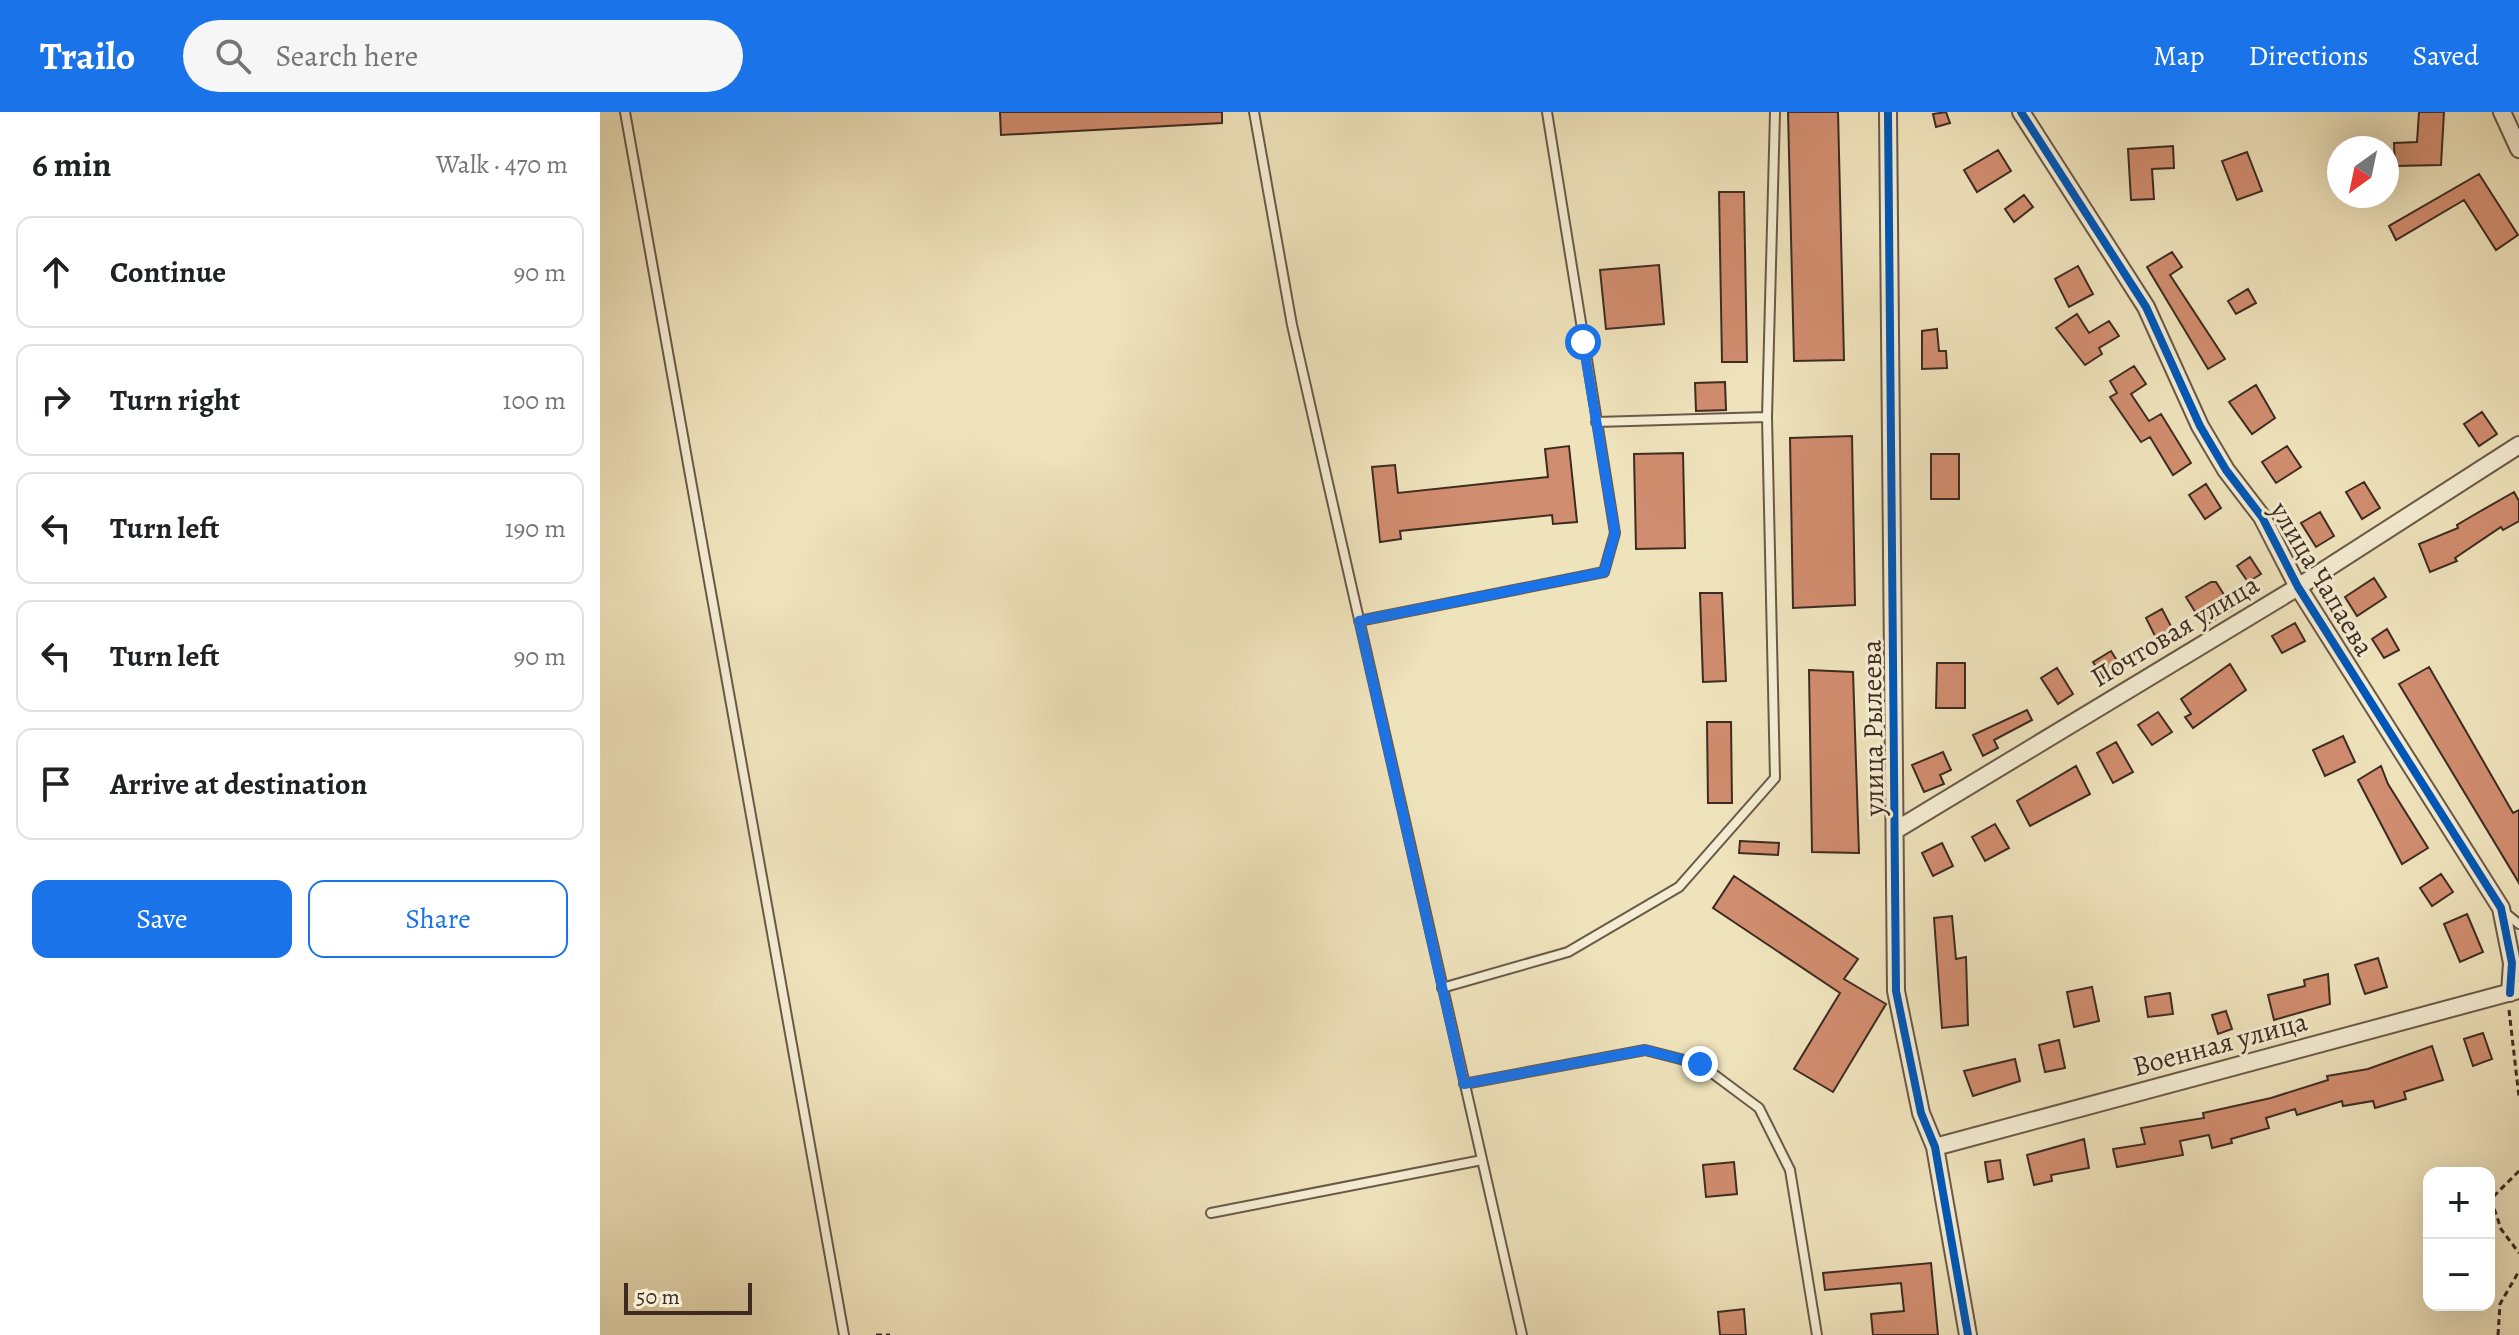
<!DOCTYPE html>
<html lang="en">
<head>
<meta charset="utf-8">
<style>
	:root { --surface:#fff; --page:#f6f6f6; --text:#202124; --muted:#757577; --line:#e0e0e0; --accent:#1a73e8 }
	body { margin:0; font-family:Alegreya,serif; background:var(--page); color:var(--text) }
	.controls { position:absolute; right:24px; bottom:24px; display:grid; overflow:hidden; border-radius:16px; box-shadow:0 8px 32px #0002 }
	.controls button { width:72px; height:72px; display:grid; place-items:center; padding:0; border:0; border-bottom:2px solid var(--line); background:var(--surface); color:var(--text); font:40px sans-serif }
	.compass { position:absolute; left:1727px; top:24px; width:72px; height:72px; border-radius:50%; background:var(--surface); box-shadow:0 8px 32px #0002; rotate:213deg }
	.scale { position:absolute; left:24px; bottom:20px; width:128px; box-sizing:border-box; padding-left:8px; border:4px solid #3d2b22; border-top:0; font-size:22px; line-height:28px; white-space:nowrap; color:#3d2b22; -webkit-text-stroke:6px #f5edd3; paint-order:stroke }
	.stop { position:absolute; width:24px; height:24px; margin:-18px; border:6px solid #1a73e8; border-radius:50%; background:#fff }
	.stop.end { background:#1a73e8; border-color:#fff; box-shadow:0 2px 8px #0008 }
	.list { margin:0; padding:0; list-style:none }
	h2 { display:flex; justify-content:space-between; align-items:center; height:104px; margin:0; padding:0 32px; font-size:34px }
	h2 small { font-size:26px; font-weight:400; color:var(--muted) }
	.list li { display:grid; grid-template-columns:52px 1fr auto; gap:24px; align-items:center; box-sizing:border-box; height:112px; margin:0 16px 16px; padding:0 16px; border:2px solid var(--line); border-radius:16px }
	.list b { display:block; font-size:30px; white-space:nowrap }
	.list em { font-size:26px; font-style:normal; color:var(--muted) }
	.actions { display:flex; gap:16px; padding:24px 32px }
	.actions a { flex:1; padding:18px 0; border:2px solid var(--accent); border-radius:16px; text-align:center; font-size:28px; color:var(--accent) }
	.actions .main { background:var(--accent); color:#fff }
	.icon { flex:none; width:44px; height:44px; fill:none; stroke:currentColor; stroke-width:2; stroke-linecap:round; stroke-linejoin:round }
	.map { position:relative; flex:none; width:1919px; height:1223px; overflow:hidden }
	header { display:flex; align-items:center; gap:48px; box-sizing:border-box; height:112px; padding:0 40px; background:var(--accent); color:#fff }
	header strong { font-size:38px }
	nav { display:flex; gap:44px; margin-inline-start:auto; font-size:28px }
	.search { width:560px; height:72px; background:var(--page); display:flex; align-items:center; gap:20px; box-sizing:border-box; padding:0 28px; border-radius:44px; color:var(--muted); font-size:30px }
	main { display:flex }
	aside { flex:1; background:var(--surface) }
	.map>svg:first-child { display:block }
	.building { fill:#d18d6f; stroke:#3d2b22; stroke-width:2 }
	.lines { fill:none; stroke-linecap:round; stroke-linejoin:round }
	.lane-casing { stroke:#6a5948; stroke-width:12 }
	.street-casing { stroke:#6a5948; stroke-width:20 }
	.path { stroke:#3d2b22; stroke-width:3; stroke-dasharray:6 4; stroke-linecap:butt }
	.lane { stroke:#f5edd3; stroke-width:8 }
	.street { stroke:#f5edd3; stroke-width:16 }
	.cycleway-casing { stroke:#f5edd3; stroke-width:13 }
	.cycleway { stroke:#0057b8; stroke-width:8 }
	.route { stroke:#1a73e8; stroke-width:10 }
	.labels { text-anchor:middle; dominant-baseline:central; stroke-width:6; stroke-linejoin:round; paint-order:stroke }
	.street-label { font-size:28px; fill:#3d2b22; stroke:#f5edd3 }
</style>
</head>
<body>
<header>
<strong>Trailo</strong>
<div class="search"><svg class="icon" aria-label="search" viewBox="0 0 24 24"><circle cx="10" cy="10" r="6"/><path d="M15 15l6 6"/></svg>Search here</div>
<nav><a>Map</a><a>Directions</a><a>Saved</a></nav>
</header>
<main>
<aside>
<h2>6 min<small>Walk · 470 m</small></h2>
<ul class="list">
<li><svg class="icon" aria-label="ahead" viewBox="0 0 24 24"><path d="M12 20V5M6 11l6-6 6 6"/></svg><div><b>Continue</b></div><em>90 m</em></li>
<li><svg class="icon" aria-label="right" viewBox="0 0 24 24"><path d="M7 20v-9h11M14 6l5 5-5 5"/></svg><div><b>Turn right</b></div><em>100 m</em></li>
<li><svg class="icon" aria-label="left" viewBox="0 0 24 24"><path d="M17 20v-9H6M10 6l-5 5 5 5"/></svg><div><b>Turn left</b></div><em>190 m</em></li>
<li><svg class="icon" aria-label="left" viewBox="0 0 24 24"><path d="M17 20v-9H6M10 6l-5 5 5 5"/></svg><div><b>Turn left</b></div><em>90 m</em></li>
<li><svg class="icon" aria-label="arrive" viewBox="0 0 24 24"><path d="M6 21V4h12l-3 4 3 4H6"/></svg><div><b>Arrive at destination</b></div></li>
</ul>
<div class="actions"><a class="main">Save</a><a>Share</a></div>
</aside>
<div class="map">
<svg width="1919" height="1223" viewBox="0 0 1919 1223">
	<rect width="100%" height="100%" fill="#efe3bc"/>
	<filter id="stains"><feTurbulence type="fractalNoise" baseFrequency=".0025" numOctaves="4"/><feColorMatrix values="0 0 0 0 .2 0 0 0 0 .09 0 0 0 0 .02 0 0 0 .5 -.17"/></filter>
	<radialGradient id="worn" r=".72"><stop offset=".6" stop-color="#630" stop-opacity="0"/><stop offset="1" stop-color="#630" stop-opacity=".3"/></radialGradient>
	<path class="building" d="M400,0h222v11l-221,12z
		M1188,0h50l6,248 -50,1z
		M1346,0l4,11 -14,4 -3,-13z
		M1819,0h25l-3,53 -46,1 -1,-23 23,-1z
		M1573,34l1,22 -22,1 2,30 -23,1 -3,-51z
		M1398,38l13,21 -34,21 -13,-22z
		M1647,40l15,39 -25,9 -15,-39z
		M1879,62l39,61 -22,15 -32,-50 -68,40 -7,-14z
		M1119,80h25l3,170h-25z
		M1424,83l9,12 -19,15 -9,-13z
		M1572,140l10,15 -12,8 55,84 -17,10 -61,-102z
		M1059,153l5,59 -58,5 -6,-59z
		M1478,154l15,28 -24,13 -14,-28z
		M1648,177l8,14 -20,11 -8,-13z
		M1477,202l12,19 20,-12 10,15 -20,12 3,6 -17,11 -29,-37z
		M1337,217l2,22h7l1,17 -25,1v-38z
		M1534,254l12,18 -15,10 18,27 12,-7 30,49 -18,12 -23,-38 -9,5 -31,-45 7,-4 -7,-12z
		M1125,270l1,28 -30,1 -1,-28z
		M1656,273l19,33 -23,16 -23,-32z
		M1882,300l15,22 -18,12 -15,-22z
		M1252,324l3,169 -62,3 -3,-170z
		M969,334l8,76 -24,2 -1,-9 -152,16 1,8 -21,3 -8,-75 23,-2 3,28 150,-16 -3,-28z
		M1687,334l14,21 -25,16 -14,-21z
		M1083,341l2,95 -49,1 -2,-95z
		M1331,342h28v45h-28z
		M1764,370l16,26 -18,11 -16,-27z
		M1606,372l15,24 -16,11 -16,-24z
		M1914,380l5,9v20l-16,9 -2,-3 -46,31 2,3 -27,11 -11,-28 39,-16 -1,-3 15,-9z
		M1720,400l14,24 -18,11 -15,-24z
		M1650,445l11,17 -13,8 -11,-16z
		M1774,466l12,19 -29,19 -12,-19z
		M1611,470h5l17,27 -29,17 -18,-29z
		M1100,481h22l4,88 -23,1z
		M1562,497l13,25 -17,8 -12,-24z
		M1695,511l10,18 -23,12 -10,-17z
		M1787,517l12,21 -15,8 -12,-19z
		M1511,539l10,16 -18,11 -10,-16z
		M1337,551h28v45h-29z
		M1630,552l16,26 -53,38 -8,-11 6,-3 -10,-15z
		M1829,555l84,146 6,-3v73l-120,-199z
		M1457,556l16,26 -15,10 -17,-26z
		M1209,558l44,2 6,181 -47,-1z
		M1427,598l5,10 -38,20 4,8 -15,8 -10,-21z
		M1558,600l14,20 -20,13 -14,-20z
		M1107,610h24l1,81h-24z
		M1743,624l12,26 -30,14 -12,-26z
		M1516,630l17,30 -20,11 -16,-30z
		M1343,640l8,18 -11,5 4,9 -20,8 -12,-27z
		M1476,654l14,28 -60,32 -13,-25z
		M1781,654l7,18 40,64 -26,16 -44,-84z
		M1395,712l14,24 -24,13 -13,-24z
		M1140,729l39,2 -1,12 -39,-2z
		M1342,731l11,23 -20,10 -11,-23z
		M1841,762l12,18 -21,14 -12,-18z
		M1134,764l124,83 -14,20 42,25 -53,88 -39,-23 46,-76 -127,-85z
		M1867,802l16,38 -23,10 -16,-38z
		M1352,804l4,43 10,-2 2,68 -26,3 -8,-110z
		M1778,846l9,29 -22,7 -10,-29z
		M1728,862l2,30 -56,16 -6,-25 37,-9 -1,-6z
		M1492,875l7,34 -25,6 -7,-35z
		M1570,881l3,21 -25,3 -3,-20z
		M1626,899l6,18 -14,5 -6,-19z
		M1883,921l9,26 -19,7 -9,-27z
		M1459,928l6,28 -20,4 -6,-27z
		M1832,934l11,34 -39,12 2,7 -31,9 -2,-7 -30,5 -1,-5 -45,14 -2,-6 -29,9 3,10 -38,11 1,4 -20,5 -3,-13 -29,6 3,14 -66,12 -4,-18 32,-5 -4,-16 63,-10 -1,-5 68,-15 57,-18 -1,-4 41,-7z
		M1415,947l5,22 -47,15 -9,-25z
		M1484,1027l5,29 -38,7 1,6 -18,4 -7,-30z
		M1400,1048l3,19 -15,3 -3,-20z
		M1134,1050l3,32 -31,3 -3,-32z
		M1331,1151l7,72h-65l-2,-21 33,-3 -3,-28 -76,7 -2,-17z
		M1144,1197l2,26h-26l-2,-23z"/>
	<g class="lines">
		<defs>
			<path id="lane" d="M25,0l219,1223
				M654,0l38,213 230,1010
				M996,310l171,-5
				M759,509l245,-49 11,-39 -68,-421
				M1904,800l15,12
				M842,876l126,-36 111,-65 96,-109 -8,-361 8,-305
				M864,972l181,-34 55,14 59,44 31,62 27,165
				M611,1101l271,-53"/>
			<path id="street" d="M1288,0l8,879 25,122 14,34 33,188
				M1421,0l125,195 54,119 26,44 36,47 36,70 203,321 11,55 -2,30
				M1902,0l17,37
				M1296,718l402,-243 221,-142
				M1335,1035l584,-157"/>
		</defs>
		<use href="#lane" class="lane-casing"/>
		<use href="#street" class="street-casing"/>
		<path class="path" d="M1909,898l10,87
			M1919,1059l-28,28 10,30 18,24
			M276,1223h14
			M1898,1223l2,-31 19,-33"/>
		<use href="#lane" class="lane"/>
		<use href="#street" class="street"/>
		<defs>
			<path id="cycleway" d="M1288,0l8,879 25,122 14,34 33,188
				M1421,0l125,195 54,119 26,44 36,47 36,70 203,321 11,55 -2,30"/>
		</defs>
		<use href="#cycleway" class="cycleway-casing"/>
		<use href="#cycleway" class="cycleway"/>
	</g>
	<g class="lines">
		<path class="route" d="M983,230l32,191 -11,39 -245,49 105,463 181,-34 55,14"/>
	</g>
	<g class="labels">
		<g class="street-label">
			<text transform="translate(1722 467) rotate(59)">улица Чапаева</text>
			<text transform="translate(1575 519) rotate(-31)">Почтовая улица</text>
			<text transform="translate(1273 616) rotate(-91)">улица Рылеева</text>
			<text transform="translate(1620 932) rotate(-15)">Военная улица</text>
		</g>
	</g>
	<rect width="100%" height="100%" filter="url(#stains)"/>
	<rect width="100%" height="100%" fill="url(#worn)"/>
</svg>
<div class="controls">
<button>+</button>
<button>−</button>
</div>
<svg class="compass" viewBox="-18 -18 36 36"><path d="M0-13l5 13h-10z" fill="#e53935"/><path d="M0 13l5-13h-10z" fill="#757577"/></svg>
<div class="scale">50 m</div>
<div class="stop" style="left:983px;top:230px"></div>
<div class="stop end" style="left:1100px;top:952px"></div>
</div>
</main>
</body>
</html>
